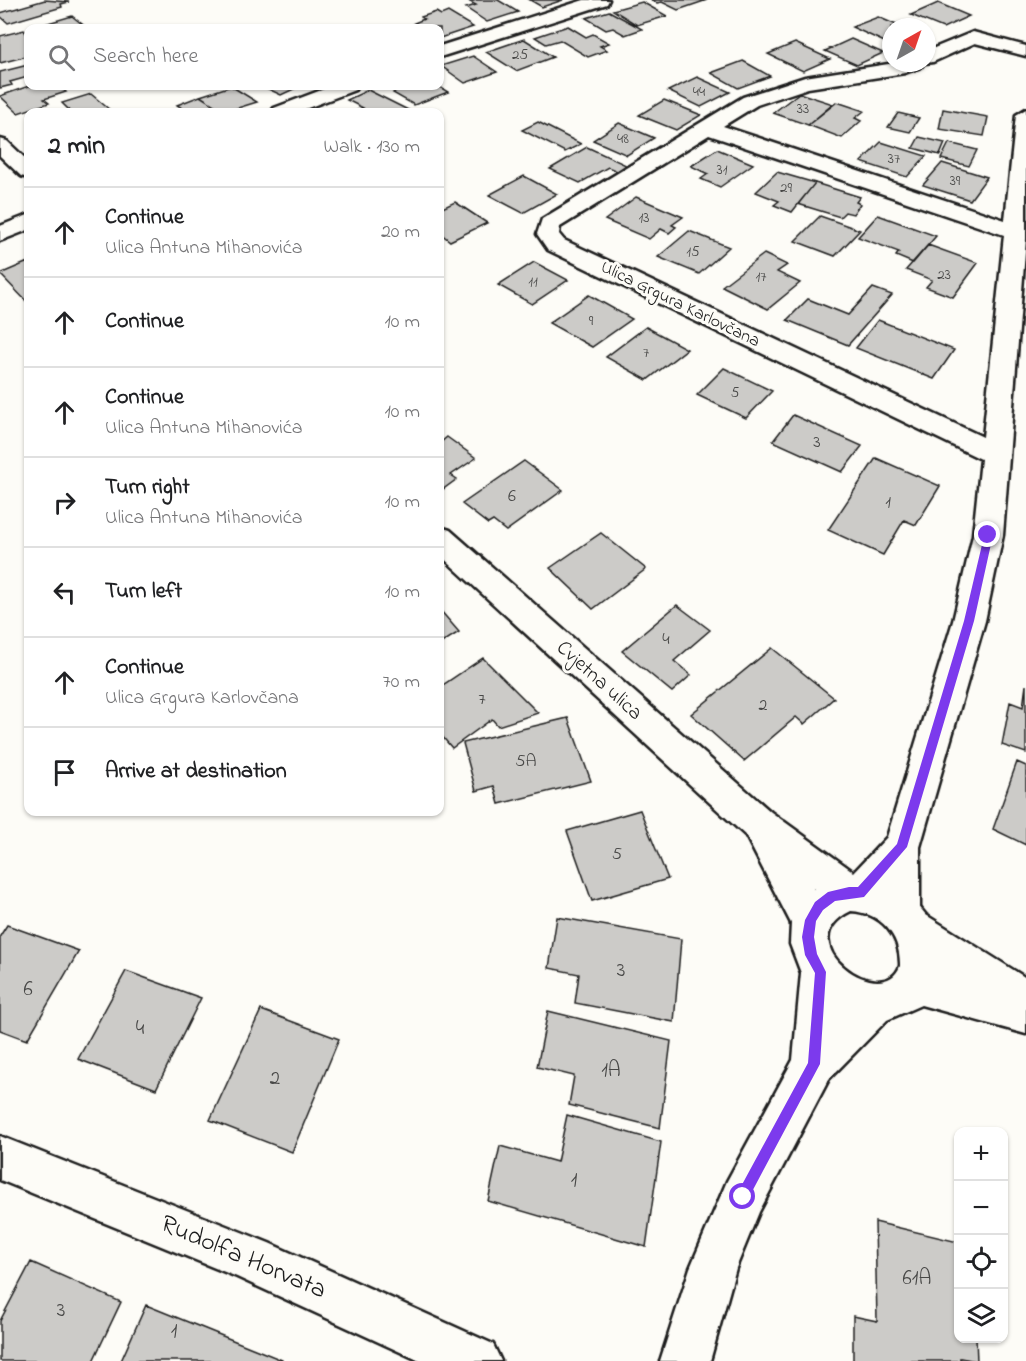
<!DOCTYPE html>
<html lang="en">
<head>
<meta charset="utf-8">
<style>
	:root { --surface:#fff; --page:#f6f6f6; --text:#202124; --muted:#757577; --line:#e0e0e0 }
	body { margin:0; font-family:"Indie Flower",sans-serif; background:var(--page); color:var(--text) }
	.controls { position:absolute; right:18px; bottom:18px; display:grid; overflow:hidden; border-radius:12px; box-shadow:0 2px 4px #0004 }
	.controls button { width:54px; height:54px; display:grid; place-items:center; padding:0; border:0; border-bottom:2px solid var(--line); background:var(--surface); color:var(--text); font:30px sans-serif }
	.compass { position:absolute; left:882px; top:18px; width:54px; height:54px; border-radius:50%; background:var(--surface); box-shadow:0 2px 4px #0004; rotate:40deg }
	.stop { position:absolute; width:18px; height:18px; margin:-14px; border:4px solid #7c3aed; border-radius:50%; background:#fff }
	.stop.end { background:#7c3aed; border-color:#fff; box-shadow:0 2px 6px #0008 }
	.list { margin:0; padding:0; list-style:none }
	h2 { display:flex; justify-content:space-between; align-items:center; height:78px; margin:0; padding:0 24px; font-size:26px }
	h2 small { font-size:20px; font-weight:400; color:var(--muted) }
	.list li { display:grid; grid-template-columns:39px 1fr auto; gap:18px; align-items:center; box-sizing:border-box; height:90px; padding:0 24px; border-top:2px solid var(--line) }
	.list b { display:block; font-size:22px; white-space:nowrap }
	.list p { margin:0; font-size:20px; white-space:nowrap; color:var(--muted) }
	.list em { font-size:20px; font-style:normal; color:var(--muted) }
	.icon { flex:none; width:33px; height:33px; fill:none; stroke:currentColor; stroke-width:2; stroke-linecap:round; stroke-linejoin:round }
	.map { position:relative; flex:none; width:1026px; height:1361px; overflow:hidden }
	.search { position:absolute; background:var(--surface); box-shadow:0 2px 4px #0004; left:24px; top:24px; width:420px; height:66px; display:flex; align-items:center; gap:15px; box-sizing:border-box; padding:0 21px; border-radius:12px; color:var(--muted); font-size:22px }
	.panel { position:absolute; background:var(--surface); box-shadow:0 2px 4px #0004; left:24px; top:108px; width:420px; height:708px; border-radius:12px }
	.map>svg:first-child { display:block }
	.building { fill:#cccbc8; stroke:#1c1c1c; stroke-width:1.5 }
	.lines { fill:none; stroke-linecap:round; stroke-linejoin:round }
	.minor-casing { stroke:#1c1c1c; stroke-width:5 }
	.major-casing { stroke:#1c1c1c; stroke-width:5 }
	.minor { fill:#fdfcf7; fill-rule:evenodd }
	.major { fill:#fdfcf7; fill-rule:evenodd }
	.route { fill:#7c3aed }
	.labels { text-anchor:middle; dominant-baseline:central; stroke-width:6; stroke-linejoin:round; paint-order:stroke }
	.far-number-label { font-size:15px; fill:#484847 }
	.far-street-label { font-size:18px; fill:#1c1c1c; stroke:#fdfcf7 }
	.number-label { font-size:18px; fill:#484847 }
	.street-label { font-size:21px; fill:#1c1c1c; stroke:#fdfcf7 }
	.near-number-label { font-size:21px; fill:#484847 }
	.near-street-label { font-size:26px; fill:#1c1c1c; stroke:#fdfcf7 }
</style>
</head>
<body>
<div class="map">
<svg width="1026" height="1361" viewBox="0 0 1026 1361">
	<rect width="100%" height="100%" fill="#fdfcf7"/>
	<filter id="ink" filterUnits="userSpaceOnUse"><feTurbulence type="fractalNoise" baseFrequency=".0167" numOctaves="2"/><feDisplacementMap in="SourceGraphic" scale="12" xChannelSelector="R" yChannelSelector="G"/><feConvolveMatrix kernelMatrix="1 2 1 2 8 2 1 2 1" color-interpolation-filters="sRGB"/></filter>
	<g filter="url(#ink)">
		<path class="building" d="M45,0l24,2 -8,2 1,3 -54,16 -8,-7v-3z
			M476,0h22l20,12 -31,10 -21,-14 10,-3 -6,-3z
			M530,0h33l-21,7z
			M651,0h56l-29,10 -16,-8 -5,1z
			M642,2l25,14 -30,9 -24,-15z
			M938,3l31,13 -26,12 -32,-13z
			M609,11l33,18 -17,6 -12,-7 -7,2 -20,-12z
			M436,12l5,3 7,-3 25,15 -33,11v-10h-16l-10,-5 10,-4 -3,-2z
			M72,16l15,12h-42l-4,-3z
			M878,17l23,10h-10v18l-39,-18z
			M568,26l18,11 7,-3 16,9 -9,3 7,4 -19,7 -28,-17 -14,4 -11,-7z
			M24,30l4,6v20l-28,7v-27z
			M524,39l29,18 -37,14 -30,-19z
			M851,39l32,14 -26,12 -32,-14z
			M795,43l35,16 -27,12 -35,-17z
			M473,56l24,16 -32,11 -24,-17z
			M743,61l27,15 -32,12 -27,-15z
			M28,65v12l-18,5 2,3 -12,3v-16z
			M697,77l33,15 -29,15 -33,-16z
			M29,86h29l8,6 -22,7 5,4 -31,10 -18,-17z
			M231,86l26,16 -32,10 -25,-16z
			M262,86h38l-19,9z
			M438,86l10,6 -34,13 -21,-12 4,-3 -4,-3z
			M368,90l44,22h-59l10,-4 -16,-8z
			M799,93l34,11 -25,21 -35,-12z
			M91,94l19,16 -9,2h-39l7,-2 -7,-7z
			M200,96l25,16h-37l-11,-7z
			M664,100l37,15 -25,15 -37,-15z
			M837,102l27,9 -9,7 6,3 -19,17 -34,-13z
			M943,109l45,8 -4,19 -45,-7z
			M898,113l21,5 -9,14 -22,-5z
			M538,122l43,22 -16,8 -43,-22z
			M619,123l35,15 -27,17 -34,-15z
			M919,137l26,6 -5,12 -27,-7z
			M881,142l45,14 -19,21 -46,-15z
			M949,143l28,7 -8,16 -28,-7z
			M587,147l39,18 -9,6 -9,-4 -28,16 -30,-14z
			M717,149l36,15 -33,23 -19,-8 7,-5 -17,-8z
			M942,163l45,14 -17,23 -47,-15z
			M777,172l38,11 -23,29 -18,-7 5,-4 -23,-9z
			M524,176l33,18 -34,19 -34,-18z
			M815,183l45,14 -4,5 4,2 -7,10 -8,-2 -5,5 -42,-13z
			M636,197l47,20 -11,8 4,2 -7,6 -8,-4 -12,10 -44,-19z
			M455,202l32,21 -37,18 -10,-8v-24z
			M878,215l58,21 -23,27 -17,-7 3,-4 -41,-15z
			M820,216l40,14 -25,26 -40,-15z
			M689,231l40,16 -30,27 -41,-17z
			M928,245l50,18 -25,34 -27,-10 6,-7 -26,-10z
			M764,254l23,11 -10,7 23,11 -32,26 -46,-23z
			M28,262v41l-28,-29z
			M534,262l34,18 -36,24 -34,-19z
			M873,288l19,7 -44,50 -61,-25 21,-21 40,16z
			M589,295l43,24 -40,28 -43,-24z
			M878,320l76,30 -20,29 -78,-31z
			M646,327l41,22 -40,31 -41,-23z
			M724,368l48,23 -26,27 -49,-23z
			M793,415l69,31 -20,26 -69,-31z
			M447,437l29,21 -25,17 6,4 -15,11 -2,-2v-45z
			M876,458l64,28 -24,39 -12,-5 -21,35 -55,-25z
			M524,461l39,29 -57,41 -13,-10 -5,3 -26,-20z
			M601,533l45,36 -53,40 -43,-41z
			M677,605l33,25 -36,31 17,14 -19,17 -50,-41z
			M440,610l19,22 -19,12z
			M772,648l62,50 -30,26 -8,-7 -52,44 -53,-47z
			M483,658l55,55 -40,13 -6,-7 -40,29 -12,-14v-47z
			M1026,685v68l-24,-8 8,-43 13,5z
			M568,718l23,63 -92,23 -5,-18 -18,5 -13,-48z
			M1017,762l9,4v79l-33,-16z
			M640,810l28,69 -76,22 -25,-70z
			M557,917l124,22 -7,83 -99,-19 4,-29 -30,-6z
			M7,925l72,26 -52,89 -27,-10v-94z
			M126,971l75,27 -45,91 -78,-30z
			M261,1010l78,29 -47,113 -82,-32z
			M548,1011l123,30 -11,87 -91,-23 5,-29 -37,-9z
			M567,1115l94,27 -15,105 -158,-46 12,-55 57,16z
			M875,1222l83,20v96h18l1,23 -17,-3v3h-107v-45l24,5z
			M31,1262l90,40 -28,59h-93v-40z
			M146,1305l136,55v1h-161z"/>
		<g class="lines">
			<defs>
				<path id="minor" d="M584,0h25l-2,4 -167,53v-11z
					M973,32l53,14v10l-51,-13 -42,19 -8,1 2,-12z
					M895,63h29l-3,4 -16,6 -97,15 -51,17 -34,21 282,94 11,-105 10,-6v130l-23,296 -18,86 -65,226v66l-5,13 -14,6 -14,-6 -5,-13v-17c-24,28 -45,10 -69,-8l16,32 -5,13 -14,6 -14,-6 -50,-97 -306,-281v-28l10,3 321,282 83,60 33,-35 66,-216 20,-86 8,-76 -433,-209 -11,-16 5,-15 201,-122 62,-20zM709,135l295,100 -21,202 -419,-197 -5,-6 1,-7z
					M332,86h25l-2,4 -58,22h-26l3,-4z
					M0,139l7,2 21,20v17l-7,-2 -21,-20z
					M28,215v15l-28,11v-15z
					M0,1136l269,107 224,101 8,17h-81l-183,-84 -237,-97z"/>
				<path id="major" d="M849,874l20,3 32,13 12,9 13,16 100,63v56l-105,-29 -34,15 -58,59 -70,133 -23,56 -26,93h-50l30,-93 37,-87 66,-121 8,-87 -11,-29 1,-21 18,-32zM851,911c31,2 50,25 49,55 -17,45 -115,-23 -49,-55z"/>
			</defs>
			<use href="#minor" class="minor-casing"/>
			<use href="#major" class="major-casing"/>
			<use href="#minor" class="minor"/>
			<use href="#major" class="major"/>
		</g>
	</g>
	<path class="route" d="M985,532l8,3 -19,86 -67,226 -43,50 -29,4 -12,9 -7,11 -2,16 3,17 9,18 -6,92 -73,137 -4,2 -7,-6 2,-5 70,-129 7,-90 -10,-18 -3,-18 3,-17 10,-18 13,-10 21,-5h9l39,-43 67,-223z"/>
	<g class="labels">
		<g class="far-number-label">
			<text x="520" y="55">25</text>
			<text x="699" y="92">44</text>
			<text x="803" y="109">33</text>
			<text x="623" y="139">48</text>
			<text x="894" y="159">37</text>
			<text x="722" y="170">31</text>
			<text x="955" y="181">39</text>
			<text x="786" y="188">29</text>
			<text x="644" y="218">13</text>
			<text x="693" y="252">15</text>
			<text x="944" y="275">23</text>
			<text x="761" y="277">17</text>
			<text x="533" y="282">11</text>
			<text x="591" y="321">9</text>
			<text x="646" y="353">7</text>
			<text x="735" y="393">5</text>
		</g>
		<g class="far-street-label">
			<text transform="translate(680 305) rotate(26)">Ulica Grgura Karlovčana</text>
		</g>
		<g class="number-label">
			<text x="817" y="443">3</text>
			<text x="512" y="497">6</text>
			<text x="888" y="503">1</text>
			<text x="666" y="640">4</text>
			<text x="482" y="700">7</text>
			<text x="763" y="706">2</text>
			<text x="526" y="762">5A</text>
			<text x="617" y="855">5</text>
		</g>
		<g class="street-label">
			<text transform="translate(599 681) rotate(42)">Cvjetna ulica</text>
		</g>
		<g class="near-number-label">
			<text x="621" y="971">3</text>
			<text x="28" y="990">6</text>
			<text x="140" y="1029">4</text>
			<text x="611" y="1071">1A</text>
			<text x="275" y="1079">2</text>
			<text x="574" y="1181">1</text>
			<text x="917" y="1279">61A</text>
			<text x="61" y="1311">3</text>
			<text x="174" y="1332">1</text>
		</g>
		<g class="near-street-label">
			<text transform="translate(243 1258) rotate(23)">Rudolfa Horvata</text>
		</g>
	</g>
</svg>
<div class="controls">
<button>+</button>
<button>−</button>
<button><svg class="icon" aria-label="locate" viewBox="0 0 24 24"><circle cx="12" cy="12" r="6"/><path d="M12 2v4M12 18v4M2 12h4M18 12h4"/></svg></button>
<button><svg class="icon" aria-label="layers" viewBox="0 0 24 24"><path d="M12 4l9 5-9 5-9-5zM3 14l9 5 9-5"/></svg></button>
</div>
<svg class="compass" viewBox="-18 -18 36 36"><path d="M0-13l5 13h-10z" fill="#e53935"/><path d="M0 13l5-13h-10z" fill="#757577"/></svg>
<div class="stop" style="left:743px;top:1197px"></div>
<div class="stop end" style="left:988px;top:535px"></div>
<div class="search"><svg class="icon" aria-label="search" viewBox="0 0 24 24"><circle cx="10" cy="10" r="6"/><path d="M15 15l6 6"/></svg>Search here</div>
<section class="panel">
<h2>2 min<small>Walk · 130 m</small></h2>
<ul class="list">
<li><svg class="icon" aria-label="ahead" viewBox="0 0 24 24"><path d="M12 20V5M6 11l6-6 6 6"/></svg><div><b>Continue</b><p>Ulica Antuna Mihanovića</p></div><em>20 m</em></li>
<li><svg class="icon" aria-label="ahead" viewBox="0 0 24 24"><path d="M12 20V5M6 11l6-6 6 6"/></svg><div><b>Continue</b></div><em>10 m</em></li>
<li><svg class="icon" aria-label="ahead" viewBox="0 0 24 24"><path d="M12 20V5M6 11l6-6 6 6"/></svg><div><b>Continue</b><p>Ulica Antuna Mihanovića</p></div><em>10 m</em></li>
<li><svg class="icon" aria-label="right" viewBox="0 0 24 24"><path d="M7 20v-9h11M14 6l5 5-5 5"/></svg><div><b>Turn right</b><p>Ulica Antuna Mihanovića</p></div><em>10 m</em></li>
<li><svg class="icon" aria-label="left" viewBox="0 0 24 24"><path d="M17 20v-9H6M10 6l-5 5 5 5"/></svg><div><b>Turn left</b></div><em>10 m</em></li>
<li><svg class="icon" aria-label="ahead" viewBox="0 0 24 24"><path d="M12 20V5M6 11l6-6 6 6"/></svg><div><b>Continue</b><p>Ulica Grgura Karlovčana</p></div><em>70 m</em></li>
<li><svg class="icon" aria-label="arrive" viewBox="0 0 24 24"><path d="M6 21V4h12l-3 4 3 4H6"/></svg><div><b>Arrive at destination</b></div></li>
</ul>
</section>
</div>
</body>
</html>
